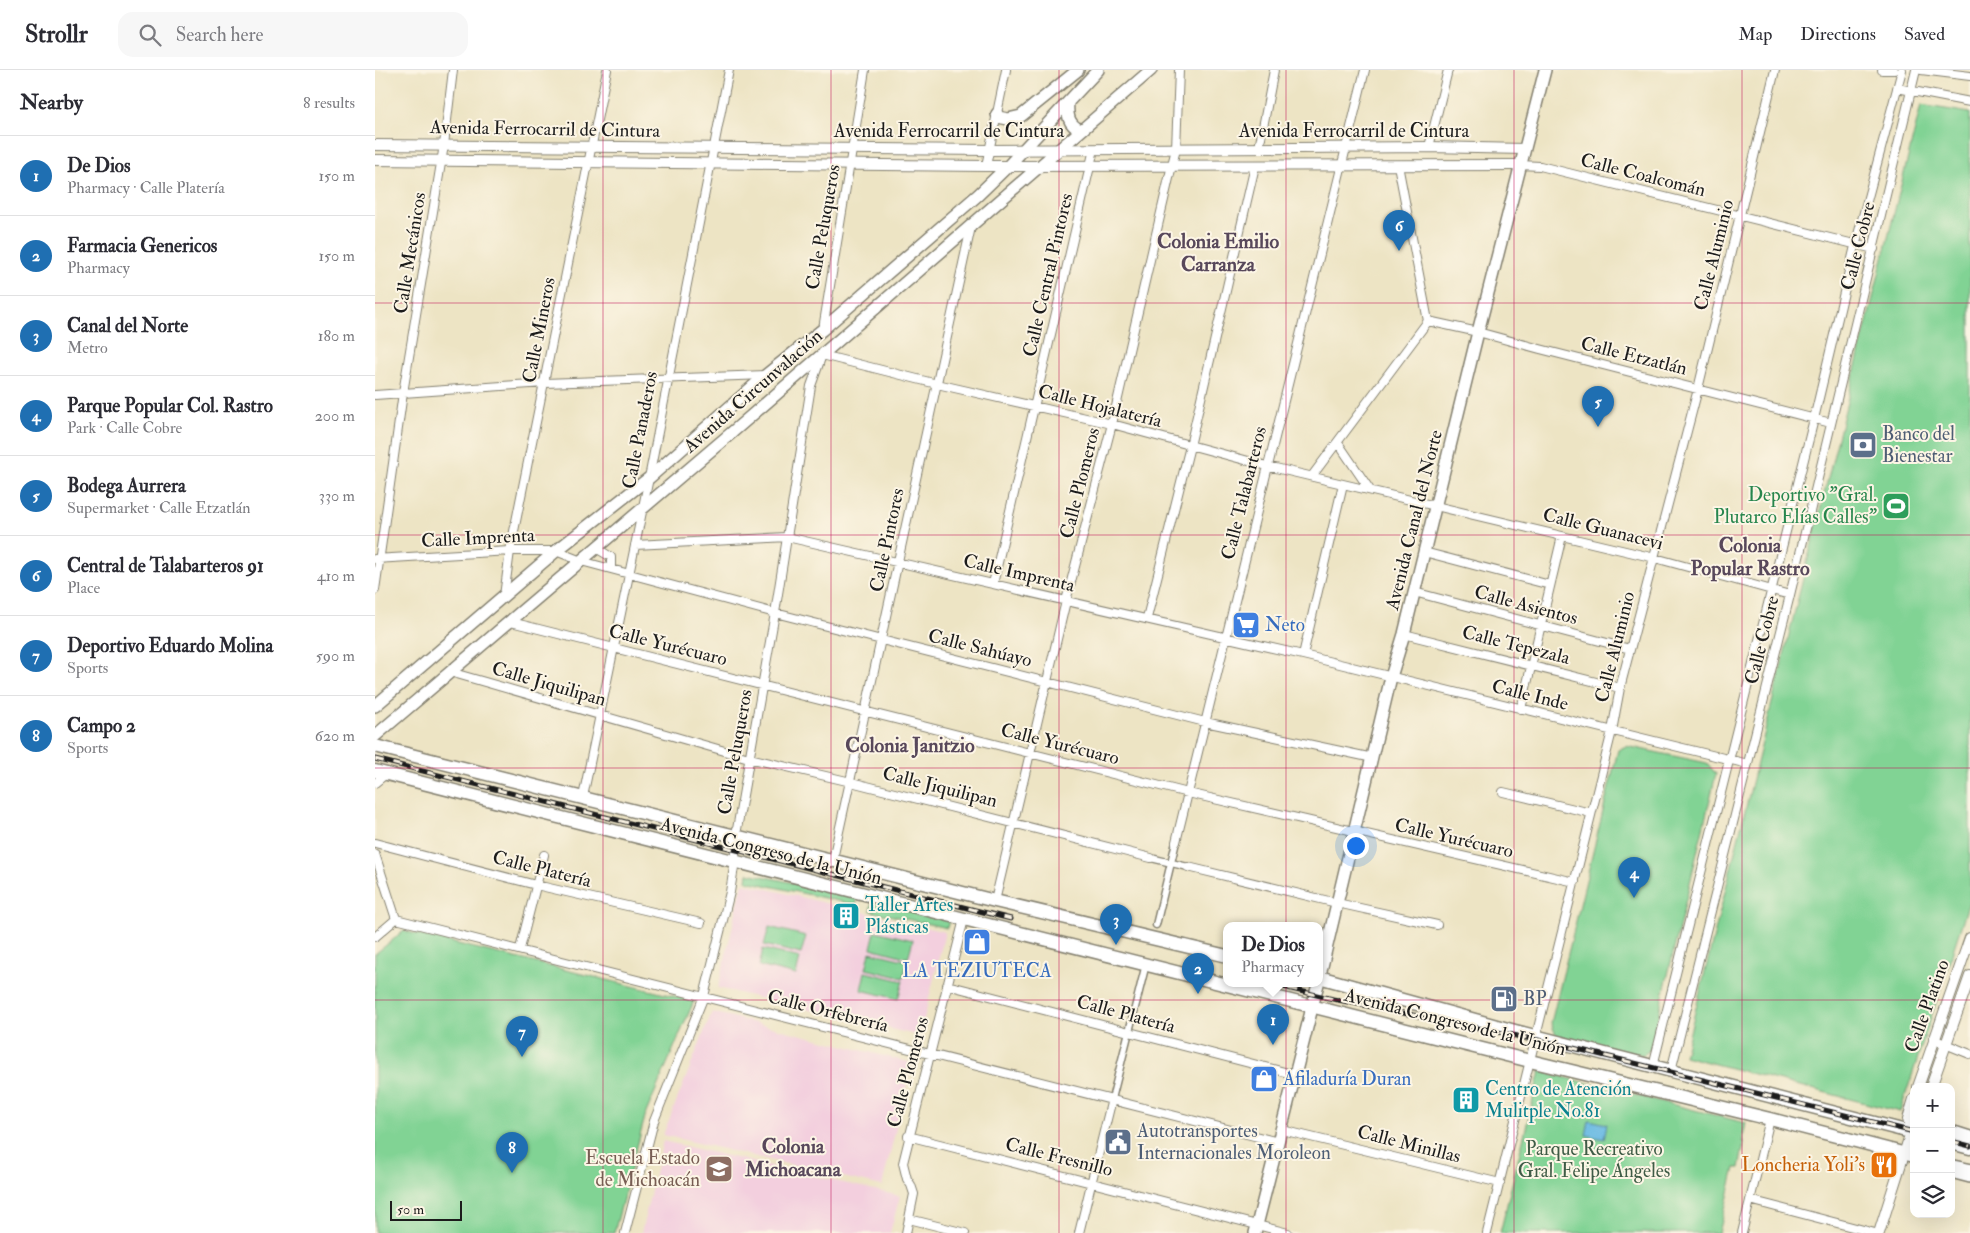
<!DOCTYPE html>
<html lang="en">
<head>
<meta charset="utf-8">
<style>
	:root { --surface:#fff; --page:#f7f7f7; --text:#2b2b33; --muted:#7c7c81; --line:#e1e1e2; --accent:#1f6fb2 }
	body { margin:0; font-family:"IM FELL Double Pica",serif; background:var(--page); color:var(--text) }
	.controls { position:absolute; right:15px; bottom:15px; display:grid; overflow:hidden; border-radius:10px; box-shadow:0 5px 20px #0002 }
	.controls button { width:45px; height:45px; display:grid; place-items:center; padding:0; border:0; border-bottom:1px solid var(--line); background:var(--surface); color:var(--text); font:25px sans-serif }
	.scale { position:absolute; left:15px; bottom:12px; width:72px; box-sizing:border-box; padding-left:5px; border:2px solid #1c1c1c; border-top:0; font-size:14px; line-height:18px; white-space:nowrap; color:#1c1c1c; -webkit-text-stroke:4px #fcf5e5; paint-order:stroke }
	.you { position:absolute; left:980px; top:775px; width:18px; height:18px; margin:-12px; border:4px solid #fff; border-radius:50%; background:#1a73e8; box-shadow:0 0 0 8px #1a73e833 }
	.badge { display:grid; place-items:center; width:32px; height:32px; border-radius:50%; background:var(--accent); color:#fff; font-size:16px; font-weight:700 }
	.pin { position:absolute; translate:-50% -41px; filter:drop-shadow(0 1px 2px #0008) }
	.pin::after { content:''; position:absolute; top:26px; width:18px; height:15px; background:inherit; clip-path:polygon(0 0,100% 0,50% 100%) }
	.popup { position:absolute; left:848px; top:852px; width:100px; height:65px; box-sizing:border-box; display:grid; place-content:center; border-radius:10px; background:var(--surface); filter:drop-shadow(0 1px 4px #0005); font-size:16px; white-space:nowrap; color:var(--muted) }
	.popup b { font-size:19px; color:var(--text) }
	.popup::after { content:''; position:absolute; left:50%; top:100%; margin-left:-10px; border:10px solid transparent; border-top-color:var(--surface) }
	.list { margin:0; padding:0; list-style:none }
	h2 { display:flex; justify-content:space-between; align-items:center; height:65px; margin:0; padding:0 20px; font-size:21px }
	h2 small { font-size:16px; font-weight:400; color:var(--muted) }
	.list li { display:grid; grid-template-columns:32px 1fr auto; gap:15px; align-items:center; box-sizing:border-box; height:80px; padding:0 20px; border-top:1px solid var(--line) }
	.list b { display:block; font-size:19px; white-space:nowrap }
	.list p { margin:0; font-size:16px; white-space:nowrap; color:var(--muted) }
	.list em { font-size:16px; font-style:normal; color:var(--muted) }
	.icon { flex:none; width:28px; height:28px; fill:none; stroke:currentColor; stroke-width:2; stroke-linecap:round; stroke-linejoin:round }
	.map { position:relative; flex:none; width:1595px; height:1163px; overflow:hidden }
	header { display:flex; align-items:center; gap:30px; box-sizing:border-box; height:70px; padding:0 25px; background:var(--surface); border-bottom:1px solid var(--line) }
	header strong { font-size:24px }
	nav { display:flex; gap:28px; margin-inline-start:auto; font-size:18px }
	.search { width:350px; height:45px; background:var(--page); display:flex; align-items:center; gap:12px; box-sizing:border-box; padding:0 18px; border-radius:15px; color:var(--muted); font-size:19px }
	main { display:flex }
	aside { flex:1; background:var(--surface) }
	.map>svg:first-child { display:block }
	.built { fill:#f3cfde }
	.green { fill:#81d394; stroke:#4e7858 }
	.water { fill:#68b9e3; stroke:#426a80 }
	.lines { fill:none; stroke-linecap:round; stroke-linejoin:round }
	.pedestrian-casing { stroke:#848070; stroke-width:9 }
	.minor-casing { stroke:#848070; stroke-width:10 }
	.tertiary-casing { stroke:#848070; stroke-width:12 }
	.secondary-casing { stroke:#848070; stroke-width:14 }
	.primary-casing { stroke:#848070; stroke-width:15 }
	.pedestrian { stroke:#fff; stroke-width:6 }
	.minor { stroke:#fff; stroke-width:8 }
	.tertiary { stroke:#fff; stroke-width:10 }
	.secondary { stroke:#fff; stroke-width:11 }
	.primary { stroke:#fff; stroke-width:12 }
	.rail-casing { stroke:#1c1c1c; stroke-width:5 }
	.rail { stroke:#fcf5e5; stroke-width:3; stroke-dasharray:9; stroke-linecap:butt }
	.grid { fill:none; stroke:#c2185b; stroke-width:1; stroke-opacity:0.55 }
	.labels { text-anchor:middle; dominant-baseline:central; stroke-width:4; stroke-linejoin:round; paint-order:stroke }
	.street-label { font-size:19px; fill:#1c1c1c; stroke:#fcf5e5 }
	.service-label { font-size:19px; fill:#4e5e75; stroke:#fcf5e5; text-anchor:start }
	.leisure-label { font-size:19px; fill:#27864d; stroke:#fcf5e5; text-anchor:end }
	.shop-label { font-size:19px; fill:#366cbe; stroke:#fcf5e5; text-anchor:start }
	.culture-label { font-size:19px; fill:#0d838f; stroke:#fcf5e5; text-anchor:start }
	.park-label { font-size:19px; fill:#3f5c46; stroke:#fcf5e5 }
	.education-label { font-size:19px; fill:#785e54; stroke:#fcf5e5; text-anchor:end }
	.food-label { font-size:19px; fill:#c56008; stroke:#fcf5e5; text-anchor:end }
	.neighbourhood-label { font-size:20px; font-weight:bold; fill:#58485b; stroke:#fcf5e5 }
</style>
</head>
<body>
<header>
<strong>Strollr</strong>
<div class="search"><svg class="icon" aria-label="search" viewBox="0 0 24 24"><circle cx="10" cy="10" r="6"/><path d="M15 15l6 6"/></svg>Search here</div>
<nav><a>Map</a><a>Directions</a><a>Saved</a></nav>
</header>
<main>
<aside>
<h2>Nearby<small>8 results</small></h2>
<ul class="list">
<li><span class="badge">1</span><div><b>De Dios</b><p>Pharmacy · Calle Platería</p></div><em>150 m</em></li>
<li><span class="badge">2</span><div><b>Farmacia Genericos</b><p>Pharmacy</p></div><em>150 m</em></li>
<li><span class="badge">3</span><div><b>Canal del Norte</b><p>Metro</p></div><em>180 m</em></li>
<li><span class="badge">4</span><div><b>Parque Popular Col. Rastro</b><p>Park · Calle Cobre</p></div><em>200 m</em></li>
<li><span class="badge">5</span><div><b>Bodega Aurrera</b><p>Supermarket · Calle Etzatlán</p></div><em>330 m</em></li>
<li><span class="badge">6</span><div><b>Central de Talabarteros 91</b><p>Place</p></div><em>410 m</em></li>
<li><span class="badge">7</span><div><b>Deportivo Eduardo Molina</b><p>Sports</p></div><em>590 m</em></li>
<li><span class="badge">8</span><div><b>Campo 2</b><p>Sports</p></div><em>620 m</em></li>
</ul>
</aside>
<div class="map">
<svg width="1595" height="1163" viewBox="0 0 1595 1163">
	<rect width="100%" height="100%" fill="#fcf5e5"/>
	<filter id="ink" filterUnits="userSpaceOnUse"><feTurbulence type="fractalNoise" baseFrequency=".02" numOctaves="2"/><feDisplacementMap in="SourceGraphic" scale="10" xChannelSelector="R" yChannelSelector="G"/><feConvolveMatrix kernelMatrix="1 2 1 2 8 2 1 2 1" color-interpolation-filters="sRGB"/></filter>
	<filter id="wash" filterUnits="userSpaceOnUse"><feTurbulence type="fractalNoise" baseFrequency=".0096" numOctaves="4" result="noise"/><feDisplacementMap in="SourceGraphic" scale="20" xChannelSelector="R" yChannelSelector="G"/><feGaussianBlur stdDeviation="1.12" result="paint"/><feColorMatrix in="noise" values="0 0 0 0 0 0 0 0 0 0 0 0 0 0 0 0 0 1.4 0 .05"/><feComposite in="paint" operator="in"/></filter>
	<g filter="url(#wash)">
		<rect width="100%" height="100%" fill="#ede4c4"/>
		<path class="built" d="M368,813l202,49 -25,104 -202,-48z
			M337,942l200,51 -30,123 -219,-51z
			M288,1071l237,55 -10,37h-249z"/>
		<path class="green" d="M1546,35l49,8v786l-70,213 -216,-56z
			M1251,676l81,17 9,11 -66,276 -7,5 -87,-20 -5,-12 67,-273z
			M373,803l110,24 -2,8 -109,-24z
			M497,832l77,18 -2,8 -77,-17z
			M394,857l37,9 -5,18 -37,-9z
			M29,861l290,70 -48,112 -32,120h-239v-279z
			M500,861l38,9 -5,18 -37,-10z
			M388,879l37,9 -4,17 -37,-9z
			M495,882l38,9 -5,17 -37,-9z
			M490,902l38,9 -5,18 -37,-9z
			M1165,1001l206,52 -4,19 2,1 -5,25h-4l-16,65h-219z"/>
		<path class="water" d="M1214,1050l18,4 -3,15 -18,-4z"/>
	</g>
	<g filter="url(#ink)">
		<g class="lines">
			<defs>
				<path id="pedestrian" d="M776,788l37,9
					M781,855l20,-83
					M737,1029l34,-135"/>
				<path id="minor" d="M1507,0h12
					M1546,0l49,6
					M1522,18l73,14
					M1054,77l19,-77
					M884,78l15,-78
					M1145,95l20,1 334,83
					M611,96l20,-96
					M1053,251l50,11 62,17 291,74
					M448,259l42,-259
					M0,325l170,-12 221,-8
					M963,373l32,47
					M937,406l116,-155 -30,-156
					M260,475l152,-8 516,118 445,109
					M221,478l15,9v11
					M1049,482l126,33
					M0,489l135,-8h46l25,10 194,52 430,109 168,36
					M618,514l101,-435
					M0,520l28,-197 41,-248 9,-75
					M1039,522l216,57
					M129,526l6,-45 97,-481
					M772,548l43,-172 65,-280
					M136,552l677,171 387,89
					M1029,564l216,54
					M928,585l40,-171
					M75,602l299,86 102,24 300,76
					M1146,639l41,-173
					M0,713l11,-9
					M1128,722l88,21
					M208,727l66,-319 80,-408
					M801,772l189,-772
					M0,773l161,42 165,38
					M0,784l21,65
					M458,789l138,-632
					M813,797l149,36 100,22
					M620,831l71,-300 46,-177 60,-259 4,-16 3,-79
					M21,849l882,223
					M0,867l21,-18
					M145,879l24,-94
					M572,915l349,90
					M1558,969l37,15
					M1278,996l161,-647 41,-173 47,-176
					M1296,1001l119,-476 126,-525
					M907,1060l218,53
					M533,1066l380,97
					M1375,1130l125,33
					M534,1149l56,14
					M250,1163l29,-112 50,-125 26,-104 5,-31 1,-26 39,-222 36,-227 11,-31 115,29 175,40 155,42 388,92 135,37
					M531,1163l8,-39 -3,-9 -4,-6 -4,-16 61,-244
					M704,1163l33,-134
					M1112,1163l125,-502 8,-43 78,-299 77,-319
					M1367,1163l28,-114"/>
				<path id="tertiary" d="M0,75l615,5 439,-3 95,2
					M0,90l611,6 534,-1
					M1543,1017l52,-149
					M1556,1017l39,-111
					M1536,1062l-3,-13 6,-20
					M1504,1163l32,-101 3,-3"/>
				<path id="secondary" d="M693,32c-1,13 0,22 12,28
					M622,44l1,3 10,2 13,-3 57,-46
					M0,636l181,-155 93,-73 117,-103 56,-45 156,-135 31,-30 89,-95
					M0,666l354,-301 422,-365
					M944,909l72,-302 13,-43 74,-302 67,-262
					M1576,1061l19,6
					M1576,1102l19,5
					M880,1163l63,-249"/>
				<path id="primary" d="M0,676l620,155 232,55
					M0,701l1155,290 240,58 144,37
					M944,907l196,54 399,102
					M1576,1073l19,5
					M1576,1096l19,4"/>
			</defs>
			<use href="#pedestrian" class="pedestrian-casing"/>
			<use href="#minor" class="minor-casing"/>
			<use href="#tertiary" class="tertiary-casing"/>
			<use href="#secondary" class="secondary-casing"/>
			<use href="#primary" class="primary-casing"/>
			<use href="#pedestrian" class="pedestrian"/>
			<use href="#minor" class="minor"/>
			<use href="#tertiary" class="tertiary"/>
			<use href="#secondary" class="secondary"/>
			<use href="#primary" class="primary"/>
			<defs>
				<path id="rail" d="M0,689l636,160
					M896,914l62,15 220,44 361,89
					M1576,1071l19,5"/>
			</defs>
			<use href="#rail" class="rail-casing"/>
			<use href="#rail" class="rail"/>
		</g>
	</g>
	<path class="grid" d="M228,0v1163M456,0v1163M684,0v1163M911,0v1163M1139,0v1163M1367,0v1163M0,233h1595M0,465h1595M0,698h1595M0,930h1595"/>
	<defs>
		<symbol id="bank-square" viewBox="-11 -11 22 22"><rect x="-9" y="-9" width="18" height="18" rx="4" fill="#5c6f8a" stroke="#fcf5e5"/><path d="M-6-4H6V4H-6ZM0-2.3a2.3 2.3 0 1 0 0 4.6a2.3 2.3 0 1 0 0-4.6Z" fill="#fff"/></symbol>
		<symbol id="stadium-square" viewBox="-11 -11 22 22"><rect x="-9" y="-9" width="18" height="18" rx="4" fill="#2e9e5b" stroke="#fcf5e5"/><path d="M0-5a6.5 5 0 1 0 0 10a6.5 5 0 1 0 0-10ZM-3.5-1.8h7v3.6h-7Z" fill="#fff"/></symbol>
		<symbol id="supermarket-square" viewBox="-11 -11 22 22"><rect x="-9" y="-9" width="18" height="18" rx="4" fill="#3f7fe0" stroke="#fcf5e5"/><path d="M-6-5.5h2.5l.6 2H6L4.5 2H-2.5L-4.4-4H-6ZM-1.5 3.2a1.3 1.3 0 1 0 .1 0ZM3 3.2a1.3 1.3 0 1 0 .1 0Z" fill="#fff"/></symbol>
		<symbol id="building-square" viewBox="-11 -11 22 22"><rect x="-9" y="-9" width="18" height="18" rx="4" fill="#0f9aa8" stroke="#fcf5e5"/><path d="M-4-6H4V6H1V3H-1V6H-4ZM-2.5-4.3h1.7v1.8h-1.7ZM.8-4.3h1.7v1.8H.8ZM-2.5-1h1.7V.8h-1.7ZM.8-1h1.7V.8H.8Z" fill="#fff"/></symbol>
		<symbol id="shop-square" viewBox="-11 -11 22 22"><rect x="-9" y="-9" width="18" height="18" rx="4" fill="#3f7fe0" stroke="#fcf5e5"/><path d="M-5-2.5h2.3a2.7 3.5 0 0 1 5.4 0H5L5.5 6h-11ZM-1.5-2.5h3a1.5 2.3 0 0 0-3 0Z" fill="#fff"/></symbol>
		<symbol id="fuel-square" viewBox="-11 -11 22 22"><rect x="-9" y="-9" width="18" height="18" rx="4" fill="#5c6f8a" stroke="#fcf5e5"/><path d="M-5.5-6h7V0h2V4h1.3V-2.5L3-4.5l.8-.8L6-3V5H2.5V1h-1V6h-7ZM-4.2-4.7v3.2H.2V-4.7Z" fill="#fff"/></symbol>
		<symbol id="civic-square" viewBox="-11 -11 22 22"><rect x="-9" y="-9" width="18" height="18" rx="4" fill="#5c6f8a" stroke="#fcf5e5"/><path d="M-.6-6.5H3V-4.5H.6V-3L4-1V1h2V6H-6V1h2V-1L-.6-3ZM-1.2 2.5V6h2.4V2.5Z" fill="#fff"/></symbol>
		<symbol id="restaurant-square" viewBox="-11 -11 22 22"><rect x="-9" y="-9" width="18" height="18" rx="4" fill="#e8710a" stroke="#fcf5e5"/><path d="M-5-6h1v4h1v-4h1v4h1v-4h1v5L-1.5 .5V6h-2V.5L-5-1ZM5-6V6H3V1.5H1.5Q1.5-4 5-6Z" fill="#fff"/></symbol>
		<symbol id="school-square" viewBox="-11 -11 22 22"><rect x="-9" y="-9" width="18" height="18" rx="4" fill="#8d6e63" stroke="#fcf5e5"/><path d="M0-5L7-2L0 1L-7-2ZM-4 1L0 2.5L4 1V4Q0 6-4 4Z" fill="#fff"/></symbol>
	</defs>
	<g fill-rule="evenodd">
		<use href="#bank-square" x="1472" y="359" width="32" height="32"/>
		<use href="#stadium-square" x="1505" y="420" width="32" height="32"/>
		<use href="#supermarket-square" x="855" y="539" width="32" height="32"/>
		<use href="#building-square" x="455" y="830" width="32" height="32"/>
		<use href="#shop-square" x="586" y="856" width="32" height="32"/>
		<use href="#fuel-square" x="1113" y="913" width="32" height="32"/>
		<use href="#shop-square" x="873" y="993" width="32" height="32"/>
		<use href="#building-square" x="1075" y="1014" width="32" height="32"/>
		<use href="#civic-square" x="727" y="1056" width="32" height="32"/>
		<use href="#restaurant-square" x="1493" y="1079" width="32" height="32"/>
		<use href="#school-square" x="328" y="1083" width="32" height="32"/>
	</g>
	<g class="labels">
		<g class="street-label">
			<text transform="translate(170 59) rotate(1)">Avenida Ferrocarril de Cintura</text>
			<text x="574" y="61">Avenida Ferrocarril de Cintura</text>
			<text x="979" y="61">Avenida Ferrocarril de Cintura</text>
			<text transform="translate(1268 105) rotate(14)">Calle Coalcomán</text>
			<text transform="translate(448 157) rotate(-80)">Calle Peluqueros</text>
			<text transform="translate(1483 176) rotate(-76)">Calle Cobre</text>
			<text transform="translate(35 183) rotate(-81)">Calle Mecánicos</text>
			<text transform="translate(1339 185) rotate(-76)">Calle Aluminio</text>
			<text transform="translate(673 205) rotate(-77)">Calle Central Pintores</text>
			<text transform="translate(164 260) rotate(-79)">Calle Mineros</text>
			<text transform="translate(1259 286) rotate(14)">Calle Etzatlán</text>
			<text transform="translate(378 321) rotate(-41)">Avenida Circunvalación</text>
			<text transform="translate(725 336) rotate(14)">Calle Hojalatería</text>
			<text transform="translate(265 360) rotate(-79)">Calle Panaderos</text>
			<text transform="translate(705 413) rotate(-76)">Calle Plomeros</text>
			<text transform="translate(869 423) rotate(-76)">Calle Talabarteros</text>
			<text transform="translate(1039 450) rotate(-76)">Avenida Canal del Norte</text>
			<text transform="translate(1228 459) rotate(14)">Calle Guanacevi</text>
			<text transform="translate(103 468) rotate(-3)">Calle Imprenta</text>
			<text transform="translate(512 470) rotate(-78)">Calle Pintores</text>
			<text transform="translate(644 503) rotate(13)">Calle Imprenta</text>
			<text transform="translate(1151 535) rotate(15)">Calle Asientos</text>
			<text transform="translate(1387 570) rotate(-76)">Calle Cobre</text>
			<text transform="translate(293 575) rotate(14)">Calle Yurécuaro</text>
			<text transform="translate(1141 575) rotate(14)">Calle Tepezala</text>
			<text transform="translate(1240 577) rotate(-76)">Calle Aluminio</text>
			<text transform="translate(605 578) rotate(14)">Calle Sahúayo</text>
			<text transform="translate(174 614) rotate(16)">Calle Jiquilipan</text>
			<text transform="translate(1155 625) rotate(14)">Calle Inde</text>
			<text transform="translate(685 674) rotate(14)">Calle Yurécuaro</text>
			<text transform="translate(360 682) rotate(-80)">Calle Peluqueros</text>
			<text transform="translate(565 717) rotate(14)">Calle Jiquilipan</text>
			<text transform="translate(1079 768) rotate(13)">Calle Yurécuaro</text>
			<text transform="translate(396 781) rotate(14)">Avenida Congreso de la Unión</text>
			<text transform="translate(167 799) rotate(14)">Calle Platería</text>
			<text transform="translate(1552 936) rotate(-70)">Calle Platino</text>
			<text transform="translate(453 941) rotate(14)">Calle Orfebrería</text>
			<text transform="translate(751 944) rotate(15)">Calle Platería</text>
			<text transform="translate(1080 952) rotate(14)">Avenida Congreso de la Unión</text>
			<text transform="translate(533 1002) rotate(-75)">Calle Plomeros</text>
			<text transform="translate(1034 1074) rotate(14)">Calle Minillas</text>
			<text transform="translate(684 1087) rotate(14)">Calle Fresnillo</text>
		</g>
		<g class="service-label">
			<text x="1507" y="364">Banco del<tspan x="1507" dy="22">Bienestar</tspan></text>
			<text x="1148" y="929">BP</text>
			<text x="762" y="1061">Autotransportes<tspan x="762" dy="22">Internacionales Moroleon</tspan></text>
		</g>
		<g class="leisure-label">
			<text x="1502" y="425">Deportivo "Gral.<tspan x="1502" dy="22">Plutarco Elías Calles"</tspan></text>
		</g>
		<g class="shop-label">
			<text x="890" y="555">Neto</text>
			<text x="602" y="901" text-anchor="middle">LA TEZIUTECA</text>
			<text x="908" y="1009">Afiladuría Duran</text>
		</g>
		<g class="culture-label">
			<text x="490" y="835">Taller Artes<tspan x="490" dy="22">Plásticas</tspan></text>
			<text x="1110" y="1019">Centro de Atención<tspan x="1110" dy="22">Mulitple No.81</tspan></text>
		</g>
		<g class="park-label">
			<text x="1219" y="1079">Parque Recreativo<tspan x="1219" dy="22">Gral. Felipe Ángeles</tspan></text>
		</g>
		<g class="education-label">
			<text x="325" y="1088">Escuela Estado<tspan x="325" dy="22">de Michoacán</tspan></text>
		</g>
		<g class="food-label">
			<text x="1490" y="1095">Loncheria Yoli's</text>
		</g>
		<g class="neighbourhood-label">
			<text x="843" y="171">Colonia Emilio<tspan x="843" dy="23">Carranza</tspan></text>
			<text x="1375" y="475">Colonia<tspan x="1375" dy="23">Popular Rastro</tspan></text>
			<text x="535" y="675">Colonia Janitzio</text>
			<text x="418" y="1076">Colonia<tspan x="418" dy="23">Michoacana</tspan></text>
		</g>
	</g>
</svg>
<div class="controls">
<button>+</button>
<button>−</button>
<button><svg class="icon" aria-label="layers" viewBox="0 0 24 24"><path d="M12 4l9 5-9 5-9-5zM3 14l9 5 9-5"/></svg></button>
</div>
<div class="scale">50 m</div>
<div class="you"></div>
<div class="pin badge" style="left:898px;top:975px">1</div>
<div class="popup"><b>De Dios</b>Pharmacy</div>
<div class="pin badge" style="left:823px;top:924px">2</div>
<div class="pin badge" style="left:741px;top:875px">3</div>
<div class="pin badge" style="left:1259px;top:828px">4</div>
<div class="pin badge" style="left:1223px;top:357px">5</div>
<div class="pin badge" style="left:1024px;top:181px">6</div>
<div class="pin badge" style="left:147px;top:987px">7</div>
<div class="pin badge" style="left:137px;top:1103px">8</div>
</div>
</main>
</body>
</html>
